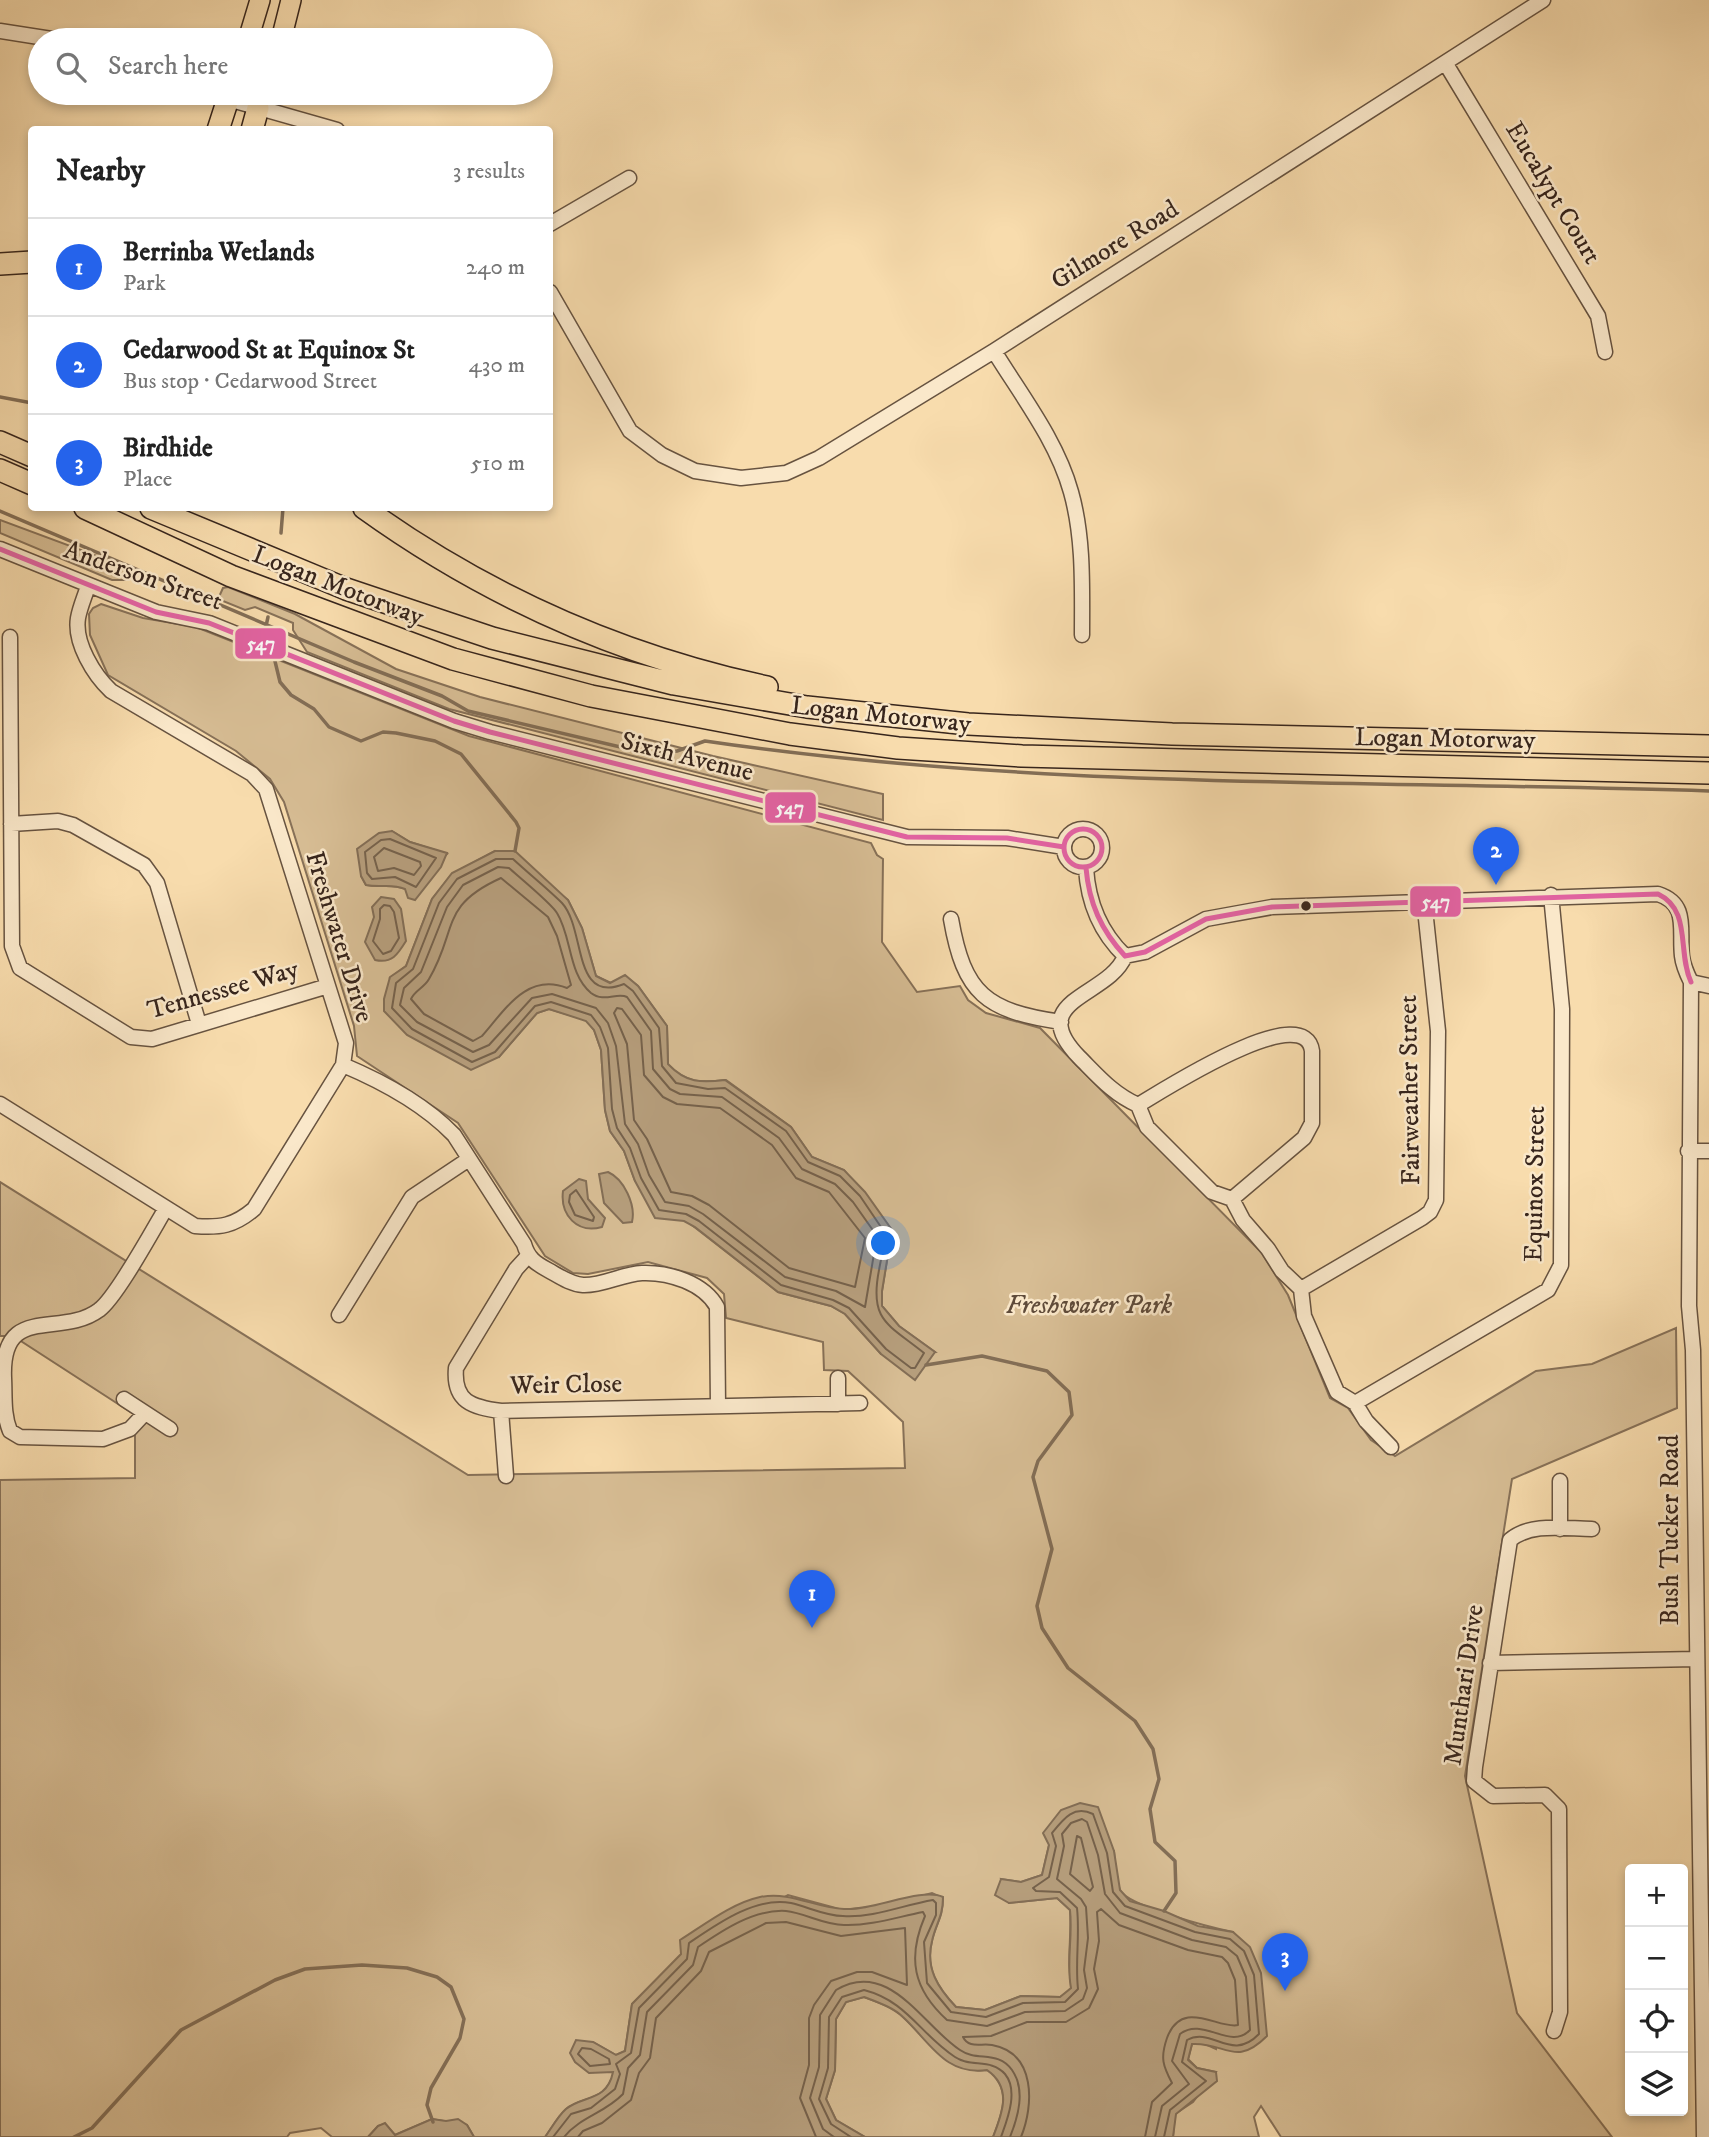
<!DOCTYPE html>
<html lang="en">
<head>
<meta charset="utf-8">
<style>
	:root { --surface:#fff; --page:#f6f6f6; --text:#222; --muted:#767676; --line:#e0e0e0; --accent:#2563eb }
	body { margin:0; font-family:"IM FELL DW Pica",serif; background:var(--page); color:var(--text) }
	.controls { position:absolute; right:21px; bottom:21px; display:grid; overflow:hidden; border-radius:7px; box-shadow:0 4px 10px #0003 }
	.controls button { width:63px; height:63px; display:grid; place-items:center; padding:0; border:0; border-bottom:2px solid var(--line); background:var(--surface); color:var(--text); font:35px sans-serif }
	.you { position:absolute; left:884px; top:1244px; width:24px; height:24px; margin:-18px; border:5px solid #fff; border-radius:50%; background:#1a73e8; box-shadow:0 0 0 10px #1a73e833 }
	.badge { display:grid; place-items:center; width:46px; height:46px; border-radius:50%; background:var(--accent); color:#fff; font-size:23px; font-weight:700 }
	.pin { position:absolute; translate:-50% -58px; filter:drop-shadow(0 2px 4px #0008) }
	.pin::after { content:''; position:absolute; top:37px; width:24px; height:21px; background:inherit; clip-path:polygon(0 0,100% 0,50% 100%) }
	.list { margin:0; padding:0; list-style:none }
	h2 { display:flex; justify-content:space-between; align-items:center; height:91px; margin:0; padding:0 28px; font-size:30px }
	h2 small { font-size:23px; font-weight:400; color:var(--muted) }
	.list li { display:grid; grid-template-columns:46px 1fr auto; gap:21px; align-items:center; box-sizing:border-box; height:98px; padding:0 28px; border-top:2px solid var(--line) }
	.list b { display:block; font-size:26px; white-space:nowrap }
	.list p { margin:0; font-size:23px; white-space:nowrap; color:var(--muted) }
	.list em { font-size:23px; font-style:normal; color:var(--muted) }
	.icon { flex:none; width:38px; height:38px; fill:none; stroke:currentColor; stroke-width:2; stroke-linecap:round; stroke-linejoin:round }
	.map { position:relative; flex:none; width:1709px; height:2137px; overflow:hidden }
	.search { position:absolute; background:var(--surface); box-shadow:0 4px 10px #0003; left:28px; top:28px; width:525px; height:77px; display:flex; align-items:center; gap:18px; box-sizing:border-box; padding:0 24px; border-radius:38px; color:var(--muted); font-size:26px }
	.panel { position:absolute; background:var(--surface); box-shadow:0 4px 10px #0003; left:28px; top:126px; width:525px; height:385px; border-radius:7px }
	.map>svg:first-child { display:block }
	.green { fill:#d7bd94; stroke:#877158; stroke-width:2; fill-rule:evenodd }
	.water { fill:#b69e7c; stroke:#836e56; stroke-width:2 }
	.lines { fill:none; stroke-linecap:round; stroke-linejoin:round }
	.shore { stroke:#76624c; stroke-width:2 }
	.stream { stroke:#836e56; stroke-width:3.5 }
	.minor-casing { stroke:#675340; stroke-width:17 }
	.major-casing { stroke:#37251c; stroke-width:22 }
	.highway-casing { stroke:#37251c; stroke-width:24 }
	.minor { stroke:#fae8ca; stroke-width:14 }
	.major { stroke:#f8dcad; stroke-width:19 }
	.highway { stroke:#f8dcad; stroke-width:21 }
	.bus-1-casing { stroke:#fae8ca; stroke-width:10 }
	.bus-1 { stroke:#e463a4; stroke-width:5 }
	.bus-dot { fill:#37251c; stroke:#fae8ca; stroke-width:2.5 }
	.labels { text-anchor:middle; dominant-baseline:central; stroke-width:5; stroke-linejoin:round; paint-order:stroke }
	.street-label { font-size:26px; fill:#37251c; stroke:#fae8ca }
	.park-label { font-size:26px; font-style:italic; fill:#5f4b3a; stroke:#fae8ca }
	.line-badge { stroke:#fae8ca; stroke-width:2.5 }
	.badge-label { font-size:19px; text-anchor:middle; font-weight:bold; fill:#fff }
</style>
</head>
<body>
<div class="map">
<svg width="1709" height="2137" viewBox="0 0 1709 2137">
	<rect width="100%" height="100%" fill="#f8dcad"/>
	<filter id="stains"><feTurbulence type="fractalNoise" baseFrequency=".00286" numOctaves="4"/><feColorMatrix values="0 0 0 0 .2 0 0 0 0 .09 0 0 0 0 .02 0 0 0 .5 -.17"/></filter>
	<radialGradient id="worn" r=".72"><stop offset=".6" stop-color="#630" stop-opacity="0"/><stop offset="1" stop-color="#630" stop-opacity=".3"/></radialGradient>
	<path class="green" d="M0,520l135,50 2,2 -11,8h-14l-112,-47z
		M228,587l67,27 101,55 84,28 233,59 170,38v26l-434,-111 -142,-57 -14,-22v-7l-38,-16 -10,3 -27,-11 5,-11z
		M101,604l42,14 53,9 273,109 402,107 6,12 6,4 -1,83 35,50 43,-6 8,14 18,13 54,15 221,224 27,43 42,103 18,10 23,32 24,16 141,-85 56,-7 84,-36 1,80 -165,71 -47,297 52,237 95,124h-331l-20,-31 -7,11 5,20h-86l2,-23 18,-12 23,-30 -19,-4 -9,-9 4,-15h13l11,5 17,-117c-20,-4 -106,-26 -113,-42 -5,-11 -5,-28 -6,-39l-65,-6 -7,30 -21,7 -20,-3 8,24 48,-5 13,12c2,27 -4,53 2,79l-12,8 -39,-1 -36,14 -29,-3c-18,-19 -31,-38 -24,-66 4,-18 11,-23 11,-43l-11,-5 -51,13 -38,4 -55,-15 -106,59 -50,50 -7,47 -9,4 -23,-13 21,30c-9,31 -30,23 -48,37 -8,7 -15,20 -21,28h-71l-7,-12 -35,-6 -37,16 -10,-11 -7,2 -10,11h-36l-11,-9 -31,5 -3,4h-287v-657l135,-2v-63l-122,-79h-13v-154l468,293 437,-7 -2,-46 -55,-51 -24,-1 -1,-28 -97,-24 -2,-24 -17,-16 -59,-16 -60,12 -15,-1 -28,-17 -87,-133 -101,-67 -3,-30 -70,-224 -14,-23 -34,-28 -128,-76 -18,-40 -1,-21 4,-6zM392,831l18,11 37,12 -41,35c-15,-6 -25,-1 -40,-4l-5,-9zM495,851l73,49 14,28 14,48 15,7 14,-7 13,10 29,40 1,39c18,18 33,18 58,15l65,47 21,30 32,13 48,60 -10,61v15l17,20 36,26 -54,2 -36,-40 -14,-8 -53,-14 -143,-111 -11,-30 -14,-20 -5,-21 -4,-60 -7,-20 -8,-10 -37,-11 -12,4 -38,44 -109,-79 16,-12 26,-67 20,-25z
		M864,1997c13,5 28,10 39,20 25,23 45,58 84,53 25,18 16,42 6,67h-128l-29,-17 -10,-21 9,-29 1,-51 10,-17z"/>
	<path class="water" d="M392,831l18,11 37,11 -6,14 -26,33 -7,-2 -3,-9c-14,-6 -24,-1 -39,-4l-5,-9 -4,-27 22,-16z
		M495,851h20l53,49 14,28 14,48 14,7 15,-8 13,11 29,40 1,38c18,19 33,19 57,16l66,47 21,30 32,13 21,22 27,38 -10,61v15l17,20 36,26 -20,28 -34,-26 -36,-40 -14,-8 -53,-14 -83,-65 -11,-6 -29,-3 -20,-37 -11,-30 -14,-20 -5,-21 -4,-60 -7,-20 -8,-9 -37,-12 -12,4 -38,44 -28,13 -64,-35 -23,-24v-12l6,-22 16,-11 26,-67 20,-26z
		M381,897l13,2 7,10 5,32c-8,13 -14,23 -31,19l-10,-18 9,-25 -2,-10z
		M608,1172c16,7 28,33 24,50l-9,1 -19,-20 -5,-29z
		M579,1179l7,2 2,18 17,19 -3,9c-25,7 -42,-12 -39,-36z
		M1080,1803l18,4 16,44 6,39 10,11 34,10 34,15 35,6 17,15 11,26 6,63c-32,32 -41,6 -75,8l-4,16 9,8 19,4 1,9 -41,33 -3,23h-180c10,-25 19,-50 -6,-67 -42,6 -57,-28 -84,-53 -10,-10 -26,-15 -39,-20l-18,5 -10,17 -1,51 -9,29 10,21 29,17h-320c6,-8 13,-21 21,-28 17,-14 41,-7 47,-37l-24,1 -14,-11 -5,-9 6,-13 17,2 23,13 9,-4 7,-47 49,-50 -1,-14c24,-15 52,-37 80,-43 31,-6 55,11 84,12 29,2 77,-22 99,-12 0,20 -7,26 -11,44 -7,27 6,47 24,66l29,3 36,-14 39,1 11,-9c-5,-25 2,-51 -1,-78l-13,-12 -48,5 -14,-8 6,-16 20,3 21,-7 7,-30 -6,-12 18,-23z
		M432,2119l14,2 12,-2 9,6 7,12h-106l10,-11 7,-3 10,12z"/>
	<g class="lines">
		<path class="shore" d="M390,839l46,19 -20,29 -21,-10 -23,2 -5,-6 -2,-21 16,-12z
			M384,848l36,14 1,4 -7,9 -20,-7 -16,3 -4,-14z
			M496,859h17c15,14 35,30 49,44 24,26 10,102 62,81l9,7 26,37 3,38 14,17 32,6 17,-1 61,43 22,31 32,14 20,20 25,37c0,12 -4,25 -6,37 -10,51 9,54 45,83l-9,15h-4l-25,-19 -37,-41 -16,-8 -52,-15 -82,-64 -13,-7 -27,-4 -18,-32 -11,-30 -13,-20 -5,-19 -4,-61 -8,-21 -9,-12 -40,-13 -16,4 -40,46 -23,10 -60,-33 -20,-21 4,-25 17,-14 26,-66 18,-24z
			M498,867l11,1c10,9 43,36 48,45 15,24 11,61 34,80 13,10 26,-1 36,4l24,34 2,38 17,20 10,5 42,3 57,41 23,31 33,15 18,18 24,34 -12,71 -29,-16 -51,-14 -82,-63 -14,-8 -24,-4 -16,-27 -11,-31 -13,-20 -9,-78 -8,-23 -12,-15 -44,-14 -20,4 -43,47 -16,7 -56,-30 -17,-17 4,-17 17,-16 26,-65 16,-22z
			M501,878l47,39 9,19 14,49 -4,3c-40,-16 -62,22 -85,48l-9,5 -49,-27 -13,-15c4,-9 13,-11 18,-20 29,-49 10,-73 72,-101z
			M384,905l6,1 4,6 5,26 -8,13 -8,3 -10,-13 7,-22v-10z
			M617,1008l5,1 19,26 3,40 19,22 14,7 43,4 52,37 24,33 33,14 36,46 -10,49 -66,-19 -80,-63 -17,-9 -21,-4 -24,-53 -13,-19 -7,-76 -13,-31z
			M576,1190l18,27 -1,4 -18,-6 -6,-13 1,-7z
			M1077,1836l4,2 12,49 -3,4 -20,-17z
			M582,2048l9,1 18,10 1,5 -20,2 -12,-12z
			M553,2137l18,-23 20,-6 24,-19 5,-15 -4,-10 15,-11 8,-45 48,-49 2,-16c28,-19 67,-47 102,-40 17,4 35,13 52,13 31,2 60,-11 90,-16l3,3v12l-12,27 3,41 24,29 35,5 37,-14 42,-1 13,-13c-3,-27 2,-53 -1,-81l-17,-16 -24,-1 -3,-3 16,-11 7,-31 -4,-13c12,-15 22,-28 41,-19l14,39 6,39 12,14 70,26 35,7 14,12 10,24 5,59c-28,29 -47,-8 -72,6l-5,22 24,19 -36,29 -6,27
			M564,2137c16,-20 41,-24 59,-43l5,-26 12,-13 7,-43 46,-47 5,-18c25,-17 56,-38 88,-36 19,2 38,14 58,14 27,1 53,-8 79,-13l2,4c-18,42 -12,73 22,104l40,6 38,-14 40,-1 18,-12 4,-11 -3,-18 4,-32 -2,-31 -5,-8 -24,-20 7,-33 -2,-12 9,-11 11,-4 5,3 11,33 7,39 15,19 72,27 34,7 11,9 9,21 4,53c-20,21 -47,-14 -70,4l-8,27 17,23 -27,22 -7,31
			M578,2137l5,-6 19,-8 29,-23 8,-27 11,-15 6,-40 45,-47 8,-19 57,-29 20,-1 55,14 64,-8 2,57 -35,-13h-15l-26,9 -17,24 -5,13v47l-9,33 16,39
			M834,2137l-11,-8 -13,-31 9,-31 1,-52 16,-25c53,-32 87,36 124,60 17,12 38,0 52,20 14,20 6,47 -2,67
			M851,2137l-20,-13 -12,-25 9,-31 1,-51 13,-20 22,-7c43,11 56,44 91,67 16,11 36,1 50,17 14,17 2,46 -4,63
			M1021,2137c13,-32 15,-84 -29,-92 -11,-2 -23,4 -29,-8l28,-1 36,-14h39l23,-14 9,-19 -4,-20 5,-28 -2,-29 4,-3 18,16 69,25 34,7 6,6 7,17 3,45c-19,5 -56,-28 -71,13 -7,20 -4,28 5,45l-20,19 -7,35"/>
		<path class="stream" d="M0,397l32,6
			M0,511l354,151 88,34 26,15 182,43 27,-3 28,-10c332,49 669,39 1004,50
			M281,533l2,-25
			M268,617l-2,9 4,16
			M273,653l7,29 11,13 23,14 15,18 32,14 22,-9 13,1 39,8 26,13 55,68 3,6 -4,23
			M926,1365l56,-9 65,15 22,21 3,23 -34,46 -5,16 19,72 -15,57 5,22 26,40 67,53 18,28 6,30 -9,30 5,33 20,19 1,32 -12,18
			M74,2137l18,-9 89,-98 94,-50 30,-11 57,-4 45,3 30,9 14,10 13,32 -4,19 -29,50 -4,17 6,17"/>
		<defs>
			<path id="minor" d="M0,31l58,9
				M1446,64l152,252 7,36
				M207,93l130,37
				M550,224l79,-46
				M550,292l80,139 32,24 33,16 46,7 45,-5 33,-15 175,-107 549,-351
				M994,351c27,44 63,90 77,141 13,46 11,96 11,143
				M0,549l156,63 53,11 245,98 36,11 417,105 100,1 57,9
				M10,637l2,309 8,22 111,69 21,2 176,-53
				M11,824l47,-3 15,4 71,40 13,18 42,141
				M1064 848a19 19 0 1 1 38 0a19 19 0 1 1-38 0Z
				M1086,868c2,34 13,63 39,88
				M951,919c13,75 35,92 110,103
				M1125,956l20,-4 61,-33 66,-12 386,-13c31,10 21,36 24,62 1,9 5,18 9,26l-2,324 4,44 11,787
				M1125,956c-16,41 -102,43 -46,101 19,19 34,37 59,48l9,22 65,65 20,7 11,21 25,29 14,22 19,18 3,27 33,76 18,11 11,18 25,26
				M1691,982l18,4
				M343,1065c38,16 82,40 111,70l70,109c4,14 11,19 24,26 11,6 22,14 35,15 19,1 39,-11 59,-12 27,-1 62,10 75,34l1,99
				M0,1104l195,122c25,2 39,0 59,-17l89,-144 3,-22 -80,-254 -14,-15 -141,-83c-17,-16 -37,-48 -33,-73 2,-11 7,-22 10,-32
				M1138,1105c24,-14 167,-107 174,-54v72l-8,15 -72,61
				M1688,1151h21
				M527,1257l-11,12 -60,99c-3,34 16,39 45,43l359,-8
				M1301,1289l121,-71 8,-6 6,-12 2,-169 -14,-131
				M339,1315l73,-118 57,-38
				M838,1378v26
				M124,1399l46,30
				M1355,1403l193,-113 13,-25 1,-256 -11,-114
				M501,1411l5,65
				M145,1413l-15,16 -27,10 -83,-2 -10,-6c-7,-17 -5,-35 -6,-53 -3,-76 56,-39 95,-68 17,-12 54,-80 67,-102
				M1560,1529v-48
				M1490,1663l206,-4
				M1554,2031l6,-19 -1,-203 -14,-14 -52,1 -19,-15 1,-14 35,-227c21,-18 56,-11 82,-11"/>
			<path id="major" d="M248,40l12,-40
				M281,40l10,-40"/>
			<path id="highway" d="M218,130l10,-31
				M252,130l6,-22
				M0,264l32,-2
				M0,442l32,14
				M0,470l32,14
				M85,508l146,68 222,83 138,37 199,38 108,14 124,8 687,17
				M151,508l195,81 146,49 182,46 133,23 161,17 204,10 537,12
				M364,508c121,87 258,148 403,179"/>
		</defs>
		<use href="#minor" class="minor-casing"/>
		<use href="#major" class="major-casing"/>
		<use href="#highway" class="highway-casing"/>
		<use href="#minor" class="minor"/>
		<use href="#major" class="major"/>
		<use href="#highway" class="highway"/>
		<defs>
			<path id="bus-1" d="M0,549l156,63 53,11 245,98 36,11 417,105 100,1 57,9
				M1064 848a19 19 0 1 1 38 0a19 19 0 1 1-38 0Z
				M1086,868c3,35 15,62 39,88
				M1125,956l20,-4 61,-33 66,-12 386,-13c34,16 19,58 33,88"/>
		</defs>
		<use href="#bus-1" class="bus-1-casing"/>
		<use href="#bus-1" class="bus-1"/>
	</g>
	<circle class="bus-dot" cx="1306" cy="906" r="6"/>
	<g class="labels">
		<g class="street-label">
			<text transform="translate(1553 193) rotate(59)">Eucalypt Court</text>
			<text transform="translate(1115 245) rotate(-32)">Gilmore Road</text>
			<text transform="translate(143 576) rotate(19)">Anderson Street</text>
			<text transform="translate(338 586) rotate(21)">Logan Motorway</text>
			<text transform="translate(881 715) rotate(6)">Logan Motorway</text>
			<text transform="translate(1445 739) rotate(1)">Logan Motorway</text>
			<text transform="translate(687 757) rotate(14)">Sixth Avenue</text>
			<text transform="translate(339 937) rotate(73)">Freshwater Drive</text>
			<text transform="translate(223 990) rotate(-16)">Tennessee Way</text>
			<text transform="translate(1410 1090) rotate(-91)">Fairweather Street</text>
			<text transform="translate(1535 1184) rotate(-89)">Equinox Street</text>
			<text transform="translate(566 1385) rotate(-1)">Weir Close</text>
			<text transform="translate(1670 1530) rotate(-90)">Bush Tucker Road</text>
			<text transform="translate(1464 1685) rotate(-82)">Munthari Drive</text>
		</g>
		<g class="park-label">
			<text x="1089" y="1305">Freshwater Park</text>
		</g>
	</g>
	<g class="line-badge">
		<rect x="234" y="627" width="53" height="33" rx="7" fill="#e463a4"/>
		<rect x="764" y="791" width="53" height="33" rx="7" fill="#e463a4"/>
		<rect x="1409" y="885" width="53" height="33" rx="7" fill="#e463a4"/>
	</g>
	<g class="badge-label">
		<text x="261" y="650">547</text>
		<text x="790" y="814">547</text>
		<text x="1436" y="908">547</text>
	</g>
	<rect width="100%" height="100%" filter="url(#stains)"/>
	<rect width="100%" height="100%" fill="url(#worn)"/>
</svg>
<div class="controls">
<button>+</button>
<button>−</button>
<button><svg class="icon" aria-label="locate" viewBox="0 0 24 24"><circle cx="12" cy="12" r="6"/><path d="M12 2v4M12 18v4M2 12h4M18 12h4"/></svg></button>
<button><svg class="icon" aria-label="layers" viewBox="0 0 24 24"><path d="M12 4l9 5-9 5-9-5zM3 14l9 5 9-5"/></svg></button>
</div>
<div class="you"></div>
<div class="pin badge" style="left:812px;top:1628px">1</div>
<div class="pin badge" style="left:1496px;top:885px">2</div>
<div class="pin badge" style="left:1285px;top:1991px">3</div>
<div class="search"><svg class="icon" aria-label="search" viewBox="0 0 24 24"><circle cx="10" cy="10" r="6"/><path d="M15 15l6 6"/></svg>Search here</div>
<section class="panel">
<h2>Nearby<small>3 results</small></h2>
<ul class="list">
<li><span class="badge">1</span><div><b>Berrinba Wetlands</b><p>Park</p></div><em>240 m</em></li>
<li><span class="badge">2</span><div><b>Cedarwood St at Equinox St</b><p>Bus stop · Cedarwood Street</p></div><em>430 m</em></li>
<li><span class="badge">3</span><div><b>Birdhide</b><p>Place</p></div><em>510 m</em></li>
</ul>
</section>
</div>
</body>
</html>
